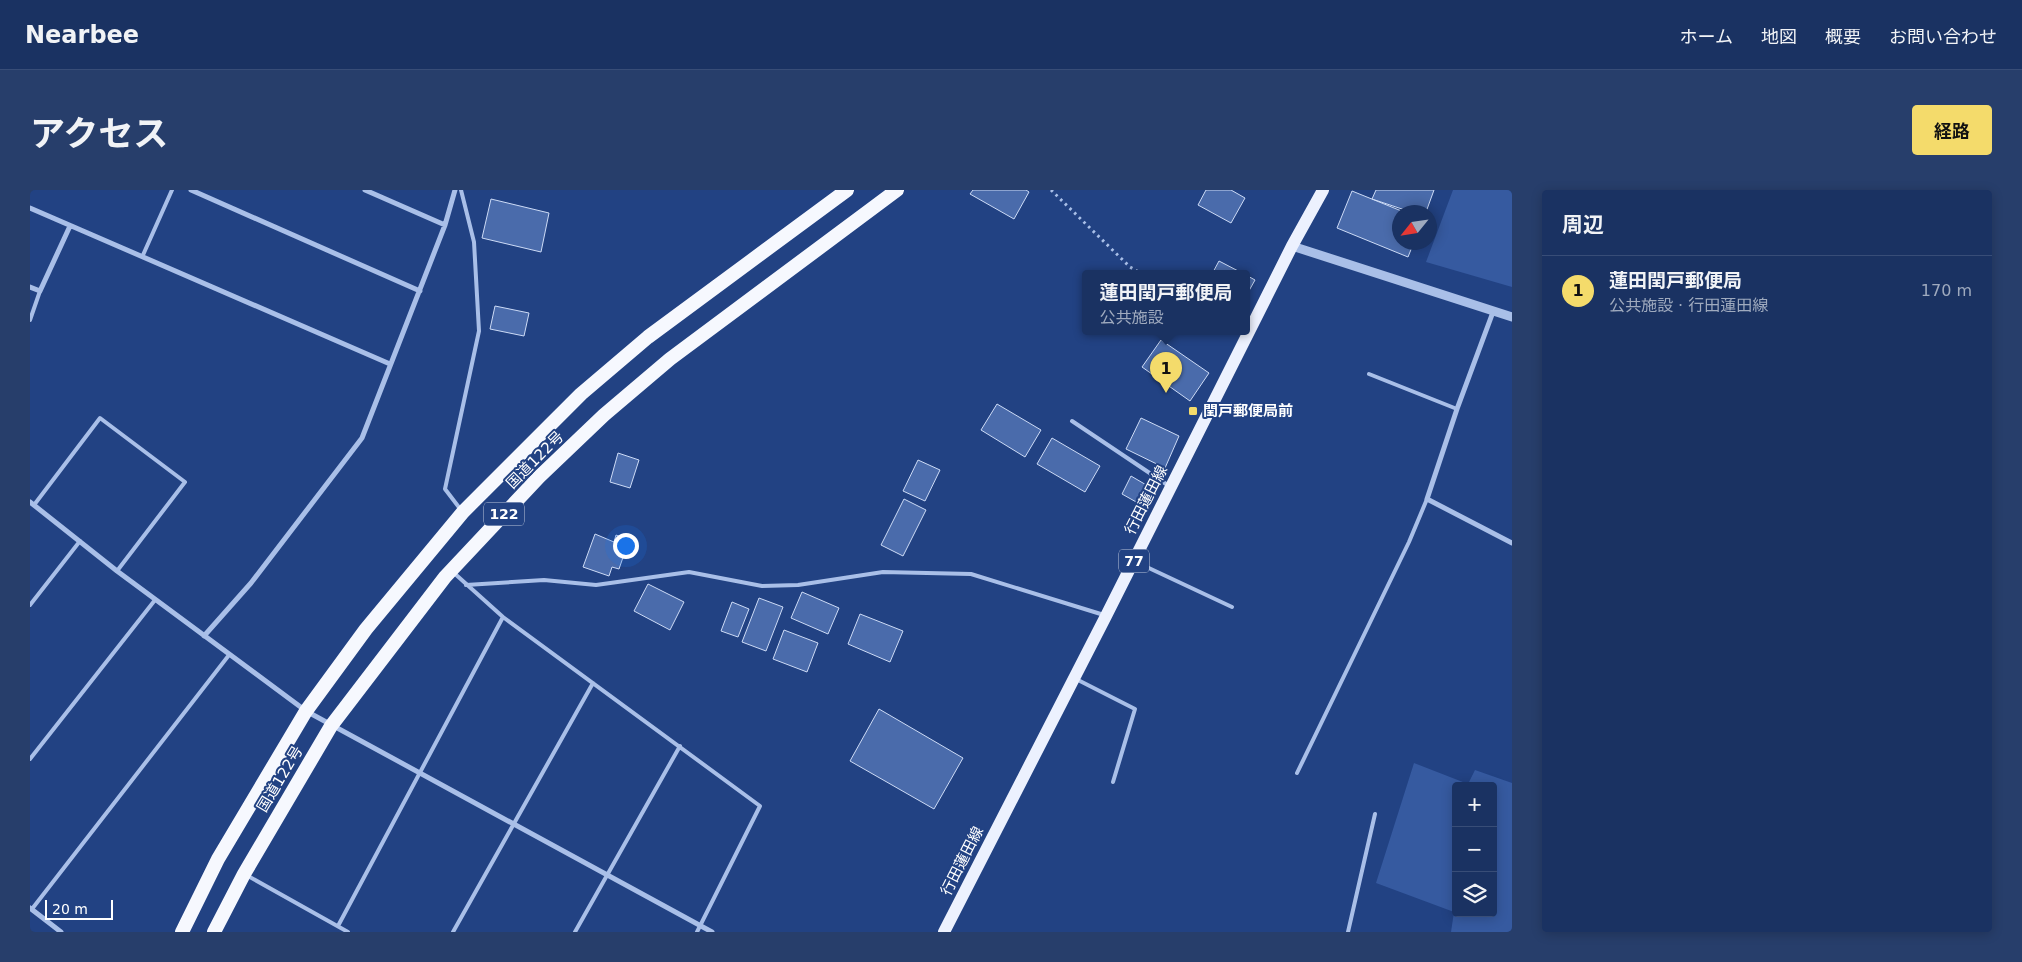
<!DOCTYPE html>
<html lang="ja">
<head>
<meta charset="utf-8">
<style>
	:root { --surface:#1a3262; --page:#273e6b; --text:#f1f3f6; --muted:#9faabe; --line:#384d77; --accent:#f4db6b }
	body { margin:0; font-family:"DejaVu Sans","Noto Sans JP",sans-serif; background:var(--page); color:var(--text) }
	.controls { position:absolute; right:15px; bottom:15px; display:grid; overflow:hidden; border-radius:5px; box-shadow:0 2px 12px #0003 }
	.controls button { width:45px; height:45px; display:grid; place-items:center; padding:0; border:0; border-bottom:1px solid var(--line); background:var(--surface); color:var(--text); font:25px sans-serif }
	.compass { position:absolute; left:1362px; top:15px; width:45px; height:45px; border-radius:50%; background:var(--surface); box-shadow:0 2px 12px #0003; rotate:240deg }
	.scale { position:absolute; left:15px; bottom:12px; width:68px; box-sizing:border-box; padding-left:5px; border:2px solid #fff; border-top:0; font-size:14px; line-height:18px; white-space:nowrap; color:#fff; -webkit-text-stroke:4px #224283; paint-order:stroke }
	.you { position:absolute; left:595px; top:355px; width:18px; height:18px; margin:-12px; border:4px solid #fff; border-radius:50%; background:#1a73e8; box-shadow:0 0 0 8px #1a73e833 }
	.badge { display:grid; place-items:center; width:32px; height:32px; border-radius:50%; background:var(--accent); color:#111; font-size:16px; font-weight:700 }
	.pin { position:absolute; translate:-50% -41px; filter:drop-shadow(0 1px 2px #0008) }
	.pin::after { content:''; position:absolute; top:26px; width:18px; height:15px; background:inherit; clip-path:polygon(0 0,100% 0,50% 100%) }
	.popup { position:absolute; left:1052px; top:80px; width:168px; height:65px; box-sizing:border-box; display:grid; place-content:center; border-radius:5px; background:var(--surface); filter:drop-shadow(0 1px 4px #0005); font-size:16px; white-space:nowrap; color:var(--muted) }
	.popup b { font-size:19px; color:var(--text) }
	.popup::after { content:''; position:absolute; left:50%; top:100%; margin-left:-10px; border:10px solid transparent; border-top-color:var(--surface) }
	.list { margin:0; padding:0; list-style:none }
	h2 { display:flex; justify-content:space-between; align-items:center; height:65px; margin:0; padding:0 20px; font-size:21px }
	h2 small { font-size:16px; font-weight:400; color:var(--muted) }
	.list li { display:grid; grid-template-columns:32px 1fr auto; gap:15px; align-items:center; box-sizing:border-box; height:70px; padding:0 20px; border-top:1px solid var(--line) }
	.list b { display:block; font-size:19px; white-space:nowrap }
	.list p { margin:0; font-size:16px; white-space:nowrap; color:var(--muted) }
	.list em { font-size:16px; font-style:normal; color:var(--muted) }
	.icon { flex:none; width:28px; height:28px; fill:none; stroke:currentColor; stroke-width:2; stroke-linecap:round; stroke-linejoin:round }
	.map { position:relative; flex:none; width:1482px; height:742px; overflow:hidden; border-radius:5px }
	header { display:flex; align-items:center; gap:30px; box-sizing:border-box; height:70px; padding:0 25px; background:var(--surface); border-bottom:1px solid var(--line) }
	header strong { font-size:24px }
	nav { display:flex; gap:28px; margin-inline-start:auto; font-size:18px }
	.intro { display:flex; align-items:center; justify-content:space-between; box-sizing:border-box; height:120px; padding:0 30px }
	h1 { margin:0; font-size:35px }
	.button { padding:12px 22px; border-radius:5px; background:var(--accent); color:#111; font-size:18px; font-weight:700 }
	main { display:flex; gap:30px; padding:0 30px }
	aside { flex:1; background:var(--surface); border-radius:5px; box-shadow:0 2px 12px #0003 }
	.map>svg:first-child { display:block }
	.green { fill:#365aa0; fill-rule:evenodd }
	.building { fill:#4a6bab; stroke:#cddbf6 }
	.lines { fill:none; stroke-linecap:round; stroke-linejoin:round }
	.path { stroke:#a9bfe8; stroke-width:3; stroke-dasharray:2.5 4; stroke-linecap:butt }
	.service { stroke:#a9bfe8; stroke-width:4 }
	.minor { stroke:#a9bfe8; stroke-width:5 }
	.tertiary { stroke:#a9bfe8; stroke-width:9 }
	.primary { stroke:#ecf1fe; stroke-width:12 }
	.trunk { stroke:#f6f8fe; stroke-width:14 }
	.poi-dot { fill:#f4db6b; stroke:#224283; stroke-width:2 }
	.labels { text-anchor:middle; dominant-baseline:central; stroke-width:4; stroke-linejoin:round; paint-order:stroke }
	.shield { fill:#224283; stroke:#bdc6da; stroke-width:1 }
	.shield-label { font-size:14px; font-weight:bold; fill:#fff }
	.poi-label { font-size:15px; font-weight:bold; fill:#fff; stroke:#224283; text-anchor:start }
	.street-label { font-size:15px; fill:#fff; stroke:#224283 }
</style>
</head>
<body>
<header>
<strong>Nearbee</strong>
<nav><a>ホーム</a><a>地図</a><a>概要</a><a>お問い合わせ</a></nav>
</header>
<div class="intro"><h1>アクセス</h1><a class="button">経路</a></div>
<main>
<div class="map">
<svg width="1482" height="742" viewBox="0 0 1482 742">
	<rect width="100%" height="100%" fill="#224283"/>
	<path class="green" d="M1423,0h59v97l-86,-25z
		M1384,573l54,21 7,-14 37,13v149h-61l3,-20 -78,-29zM1426,596h37v127h-37z"/>
	<path class="building" d="M943,0h53l3,2 -15,27 -44,-25z
		M1176,0h25l14,8 -14,25 -33,-18z
		M1346,0h58l-8,22h-15l-39,-13z
		M1322,1l52,21h-4v30h14l-6,15 -71,-29z
		M461,9l58,14 -8,39 -59,-14z
		M1189,71l25,13h-32z
		M1216,85l9,5 -9,16z
		M465,116l34,7 -5,23 -34,-7z
		M1131,150l48,33 -19,28 -48,-34z
		M967,214l44,26 -16,27 -44,-27z
		M1111,228l38,18 -14,32 -39,-19z
		M1022,248l48,28 -15,26 -48,-28z
		M588,263l21,7 -9,28 -20,-6z
		M888,270l22,10 -15,31 -22,-10z
		M1101,286l17,10 -10,17 -16,-9z
		M874,309l22,11 -23,46 -22,-11z
		M565,344l19,8 2,-7 13,5 -10,29 -7,-2 -3,9 -26,-9z
		M618,394l36,18 -14,28 -36,-19z
		M772,402l37,16 -11,26 -37,-16z
		M729,408l24,9 -17,44 -24,-9z
		M702,412l17,7 -11,28 -17,-6z
		M830,424l43,17 -13,31 -42,-18z
		M754,440l34,13 -11,29 -34,-13z
		M849,519l84,49 -29,51 -84,-48z"/>
	<g class="lines">
		<path class="path" d="M1021,0l79,77 12,7"/>
		<path class="service" d="M431,0l13,52 5,89 -34,158 16,21
			M113,65l29,-65
			M0,130l10,-29
			M1339,184l88,35
			M1042,231l97,65
			M4,315l66,-87 85,64 -68,89
			M1106,372l96,45
			M424,383l49,44 257,189 -63,126
			M436,395l78,-5 52,5 93,-13 73,14 36,-1 85,-13 88,2 133,41
			M0,415l50,-64
			M1046,489l59,30 -22,73
			M0,569l125,-159
			M1267,583l112,-231 18,-43
			M218,686l100,56
			M2,719l197,-254
			M308,736l165,-309
			M423,742l140,-249
			M545,742l105,-186
			M1318,742l27,-118"/>
		<path class="minor" d="M161,0l229,101
			M335,0l80,35
			M0,18l360,156
			M0,97l10,4 30,-65
			M1463,122l-36,97 -30,90 85,44
			M0,312l87,69 189,140 406,221
			M174,446l47,-53 111,-145 83,-213 10,-35
			M0,718l31,24"/>
		<path class="tertiary" d="M1262,56l220,71"/>
		<path class="primary" d="M914,742l162,-316 186,-370 31,-56"/>
		<path class="trunk" d="M152,742l36,-73 88,-148 60,-82 97,-117 118,-118 67,-57 199,-147
			M184,742l30,-58 87,-148 114,-149 94,-100 65,-62 66,-56 227,-169"/>
	</g>
	<rect class="poi-dot" x="1158" y="216" width="10" height="10" rx="2.5"/>
	<g class="labels">
		<g class="shield">
			<rect x="454" y="312.5" width="40" height="23" rx="4"/>
			<rect x="1089" y="359.5" width="30" height="23" rx="4"/>
		</g>
		<g class="shield-label">
			<text x="474" y="324">122</text>
			<text x="1104" y="371">77</text>
		</g>
		<g class="poi-label">
			<text x="1173" y="221">閏戸郵便局前</text>
		</g>
		<g class="street-label">
			<text transform="translate(505 270) rotate(-45)">国道122号</text>
			<text transform="translate(1116 310) rotate(-63)">行田蓮田線</text>
			<text transform="translate(250 589) rotate(-59)">国道122号</text>
			<text transform="translate(932 671) rotate(-63)">行田蓮田線</text>
		</g>
	</g>
</svg>
<div class="controls">
<button>+</button>
<button>−</button>
<button><svg class="icon" aria-label="layers" viewBox="0 0 24 24"><path d="M12 4l9 5-9 5-9-5zM3 14l9 5 9-5"/></svg></button>
</div>
<svg class="compass" viewBox="-18 -18 36 36"><path d="M0-13l5 13h-10z" fill="#e53935"/><path d="M0 13l5-13h-10z" fill="#9faabe"/></svg>
<div class="scale">20 m</div>
<div class="you"></div>
<div class="pin badge" style="left:1136px;top:203px">1</div>
<div class="popup"><b>蓮田閏戸郵便局</b>公共施設</div>
</div>
<aside>
<h2>周辺<small></small></h2>
<ul class="list">
<li><span class="badge">1</span><div><b>蓮田閏戸郵便局</b><p>公共施設 · 行田蓮田線</p></div><em>170 m</em></li>
</ul>
</aside>
</main>
</body>
</html>
